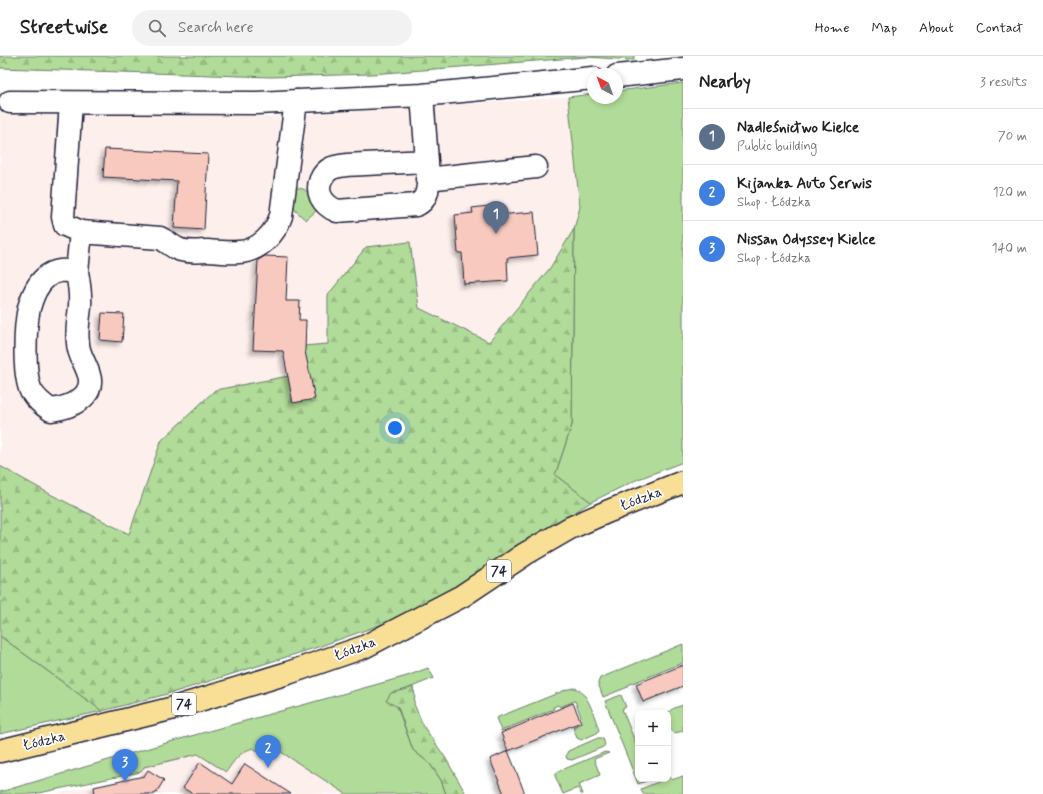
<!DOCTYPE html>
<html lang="en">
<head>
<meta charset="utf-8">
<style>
	:root { --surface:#fff; --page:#f2f2f2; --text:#202124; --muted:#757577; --line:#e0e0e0; --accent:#c8321e }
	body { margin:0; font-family:Mynerve,sans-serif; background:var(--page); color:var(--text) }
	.controls { position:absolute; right:12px; bottom:12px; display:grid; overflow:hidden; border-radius:8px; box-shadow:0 2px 6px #0003 }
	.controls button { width:36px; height:36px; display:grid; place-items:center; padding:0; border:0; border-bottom:1px solid var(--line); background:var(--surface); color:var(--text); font:20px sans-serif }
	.compass { position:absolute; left:587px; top:12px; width:36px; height:36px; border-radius:50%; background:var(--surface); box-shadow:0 2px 6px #0003; rotate:319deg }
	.you { position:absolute; left:395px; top:372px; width:14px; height:14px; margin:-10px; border:3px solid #fff; border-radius:50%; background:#1a73e8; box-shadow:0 0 0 6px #1a73e833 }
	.badge { display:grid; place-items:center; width:26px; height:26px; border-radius:50%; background:var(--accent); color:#fff; font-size:13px; font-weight:700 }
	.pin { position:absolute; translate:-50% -33px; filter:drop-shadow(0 1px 2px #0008) }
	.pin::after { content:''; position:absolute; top:21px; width:14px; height:12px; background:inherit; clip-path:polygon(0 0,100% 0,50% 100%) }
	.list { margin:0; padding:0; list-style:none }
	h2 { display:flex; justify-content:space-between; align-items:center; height:52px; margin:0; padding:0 16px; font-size:17px }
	h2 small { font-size:13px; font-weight:400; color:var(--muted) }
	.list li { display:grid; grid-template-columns:26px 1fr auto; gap:12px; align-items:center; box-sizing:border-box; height:56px; padding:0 16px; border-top:1px solid var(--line) }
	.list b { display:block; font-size:15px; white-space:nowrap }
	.list p { margin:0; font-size:13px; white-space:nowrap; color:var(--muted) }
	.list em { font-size:13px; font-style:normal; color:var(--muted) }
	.icon { flex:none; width:22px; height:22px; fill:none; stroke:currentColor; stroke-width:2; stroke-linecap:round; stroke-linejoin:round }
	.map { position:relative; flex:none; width:683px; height:738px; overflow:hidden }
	header { display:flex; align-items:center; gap:24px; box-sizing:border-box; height:56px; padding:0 20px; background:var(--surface); border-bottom:1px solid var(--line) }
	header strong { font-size:19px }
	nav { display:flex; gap:22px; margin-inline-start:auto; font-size:14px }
	.search { width:280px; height:36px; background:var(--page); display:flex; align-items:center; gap:10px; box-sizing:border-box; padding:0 14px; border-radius:22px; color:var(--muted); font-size:15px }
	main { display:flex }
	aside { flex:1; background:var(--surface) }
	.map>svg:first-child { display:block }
	.built { fill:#fdefec }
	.green { fill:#b1db98; stroke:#6a7e6a }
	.forest { fill:url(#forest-firs); stroke:#6a7e6a }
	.building { fill:#f8c9be; stroke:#22223b; filter:url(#shadow) }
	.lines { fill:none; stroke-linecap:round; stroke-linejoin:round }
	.minor-casing { stroke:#22223b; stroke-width:25 }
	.major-casing { stroke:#22223b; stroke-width:25 }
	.minor { stroke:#fff; stroke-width:22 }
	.major { stroke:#f9df96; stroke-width:22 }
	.labels { text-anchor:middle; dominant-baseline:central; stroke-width:3.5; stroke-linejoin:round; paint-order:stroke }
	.shield { fill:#fff; stroke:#646476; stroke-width:1 }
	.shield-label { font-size:13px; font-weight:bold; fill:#22223b }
	.street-label { font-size:14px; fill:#22223b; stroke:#fff }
</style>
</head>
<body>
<header>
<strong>Streetwise</strong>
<div class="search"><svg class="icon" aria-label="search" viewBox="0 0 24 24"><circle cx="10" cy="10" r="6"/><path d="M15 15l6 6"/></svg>Search here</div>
<nav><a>Home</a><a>Map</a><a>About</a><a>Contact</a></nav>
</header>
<main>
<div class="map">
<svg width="683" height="738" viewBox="0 0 683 738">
	<defs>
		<pattern id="forest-firs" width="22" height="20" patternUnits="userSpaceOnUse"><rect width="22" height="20" fill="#b1db98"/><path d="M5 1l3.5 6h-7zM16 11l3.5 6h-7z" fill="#98bc84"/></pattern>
		<filter id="shadow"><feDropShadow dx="-3.5" dy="3.5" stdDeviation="2" flood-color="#0004"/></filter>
	</defs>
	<rect width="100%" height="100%" fill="#fff"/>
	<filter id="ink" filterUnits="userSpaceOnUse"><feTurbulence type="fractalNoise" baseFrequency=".025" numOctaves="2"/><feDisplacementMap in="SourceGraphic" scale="8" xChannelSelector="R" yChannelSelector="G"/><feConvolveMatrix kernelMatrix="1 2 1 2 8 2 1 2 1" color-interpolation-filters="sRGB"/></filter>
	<g filter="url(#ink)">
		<path class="built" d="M568,41l12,110 -6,22 -24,39 -61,74 -70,-34 -9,-66 -82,53v49l-34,31 -133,66 -32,93 -79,-40 -50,-28v-360l270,11z
			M267,688l11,6 68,44h-292l86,-17 1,-5 3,-5 54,-13 28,18 12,-17 9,-6z"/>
		<path class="green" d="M683,27v379l-47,18 -45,22 -36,-27 17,-50 2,-196 6,-22 -12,-110 25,-3v4h24v-7z
			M297,132c16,1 10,11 20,22l-11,10c-13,-11 -13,-10 -13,-28z
			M0,580l102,75 -102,23z
			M683,588v19l-55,22v2l-25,10 -5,-14 2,-5z
			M428,612l6,10 -30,12 -12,3 21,57 17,14 11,16 5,14h-100l-68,-44 -11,-6 -6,9 -8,-5c-14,4 -19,13 -27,24l-28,-18 -54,13 -3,5 -107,22h-34v-2l173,-51 234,-65z
			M575,632c13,3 20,31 24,42l-2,3 -16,7 -4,-2 -4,-11 10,-5 -8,-21 -15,6 -2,-2 -5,2 1,2 -53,22 -5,-13 72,-29z
			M621,639l5,12 -4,2 16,40v30h14l-14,5 -33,-83z
			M683,649v26l-8,2 -6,-5c-4,-17 -1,-18 14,-23z
			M598,682h5l2,7 -2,2 -31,13 -5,-1 -1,-4 2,-4z
			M605,696l4,1 -15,6 6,16 -21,9 4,10h-2l-3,-6 -15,6 -8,-18 2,-4z
			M683,720v18h-40l-2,-5 29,-12 2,3z"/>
		<path class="forest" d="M0,0h634v4l-48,-3 -214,17 -101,3 -271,-9z
			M574,173l-2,196 -17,50 36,27 -145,92 -41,22 -87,31 -143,45 -73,19 -102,-75v-170l50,28 79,40 32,-93 54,-51 79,-15 9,-29 25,-2v-49l38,-48 44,-5 9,66 70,34 61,-74z
			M413,631l2,8 -1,9 10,23 21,30 21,37h-20l-5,-14 -11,-16 -17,-14 -15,-43 -12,-6 5,-8 13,-3z"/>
		<path class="building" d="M105,93l103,5 -4,76 -30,-2 3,-47 -74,-4z
			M496,149l1,10 37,-3 4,43 -31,3 1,23 -44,3 -2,-31h-4l-3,-38 18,-2 -1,-5z
			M265,200l23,1 -2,44h14l-1,19h7l-1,31 10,48 -22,4 -10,-52 -30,-1 5,-90z
			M102,257l22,1 -2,28 -22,-2z
			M683,609v21l-40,16 -7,-18z
			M573,647l8,19 -73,29 -7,-18z
			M508,695l7,17 10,26h-21l-14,-35z
			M200,706l32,22 13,-20 46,30h-98l-10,-6z
			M148,714l16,10 -9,14h-60l-1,-7 50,-11z"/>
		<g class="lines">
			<defs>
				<path id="minor" d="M617,20l66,-7
					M422,39l5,66c-21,1 -41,2 -62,3 -11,1 -23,0 -33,4 -11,5 -16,18 -11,29 3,6 9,11 16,14l79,-6c17,-7 11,-30 11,-44
					M10,46l247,1 165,-8 171,-17
					M71,47l-8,114 2,8 16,7
					M427,123l109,-12
					M77,216c2,11 4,22 3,34 -1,12 -4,25 -2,37 0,11 8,21 11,32 7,22 -20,33 -38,35 -8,-5 -15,-11 -20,-19 -8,-18 -6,-65 -2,-83 3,-11 8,-23 16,-30 10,-9 20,-8 32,-6l4,-40 79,6c7,3 11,8 18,11 9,4 21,2 30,2 11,1 21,2 31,1 20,-1 36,-18 42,-36l15,-115"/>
				<path id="major" d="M0,695l170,-42 118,-36 76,-26 98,-51 63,-42 45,-26 39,-17 74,-29"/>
			</defs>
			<use href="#minor" class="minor-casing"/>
			<use href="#major" class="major-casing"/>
			<use href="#minor" class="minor"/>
			<use href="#major" class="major"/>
		</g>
	</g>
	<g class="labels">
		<g class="shield">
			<rect x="487" y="504" width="24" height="22" rx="3"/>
			<rect x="172" y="637" width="24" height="22" rx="3"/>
		</g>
		<g class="shield-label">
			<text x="499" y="515">74</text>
			<text x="184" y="648">74</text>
		</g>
		<g class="street-label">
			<text transform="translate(641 443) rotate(-21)">Łódzka</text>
			<text transform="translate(355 593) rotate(-21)">Łódzka</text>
			<text transform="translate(44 685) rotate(-14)">Łódzka</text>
		</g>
	</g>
</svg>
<div class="controls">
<button>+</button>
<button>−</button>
</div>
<svg class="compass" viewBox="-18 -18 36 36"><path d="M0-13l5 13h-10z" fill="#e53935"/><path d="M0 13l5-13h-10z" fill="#757577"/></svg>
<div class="you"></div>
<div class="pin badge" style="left:496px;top:178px;background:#5c6f8a">1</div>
<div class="pin badge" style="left:268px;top:712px;background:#3f7fe0">2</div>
<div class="pin badge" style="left:125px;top:726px;background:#3f7fe0">3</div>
</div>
<aside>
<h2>Nearby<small>3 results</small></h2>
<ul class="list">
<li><span class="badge" style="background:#5c6f8a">1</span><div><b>Nadleśnictwo Kielce</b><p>Public building</p></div><em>70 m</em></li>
<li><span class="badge" style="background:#3f7fe0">2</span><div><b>Kijanka Auto Serwis</b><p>Shop · Łódzka</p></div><em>120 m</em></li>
<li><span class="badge" style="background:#3f7fe0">3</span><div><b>Nissan Odyssey Kielce</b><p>Shop · Łódzka</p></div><em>140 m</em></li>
</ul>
</aside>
</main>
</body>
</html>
